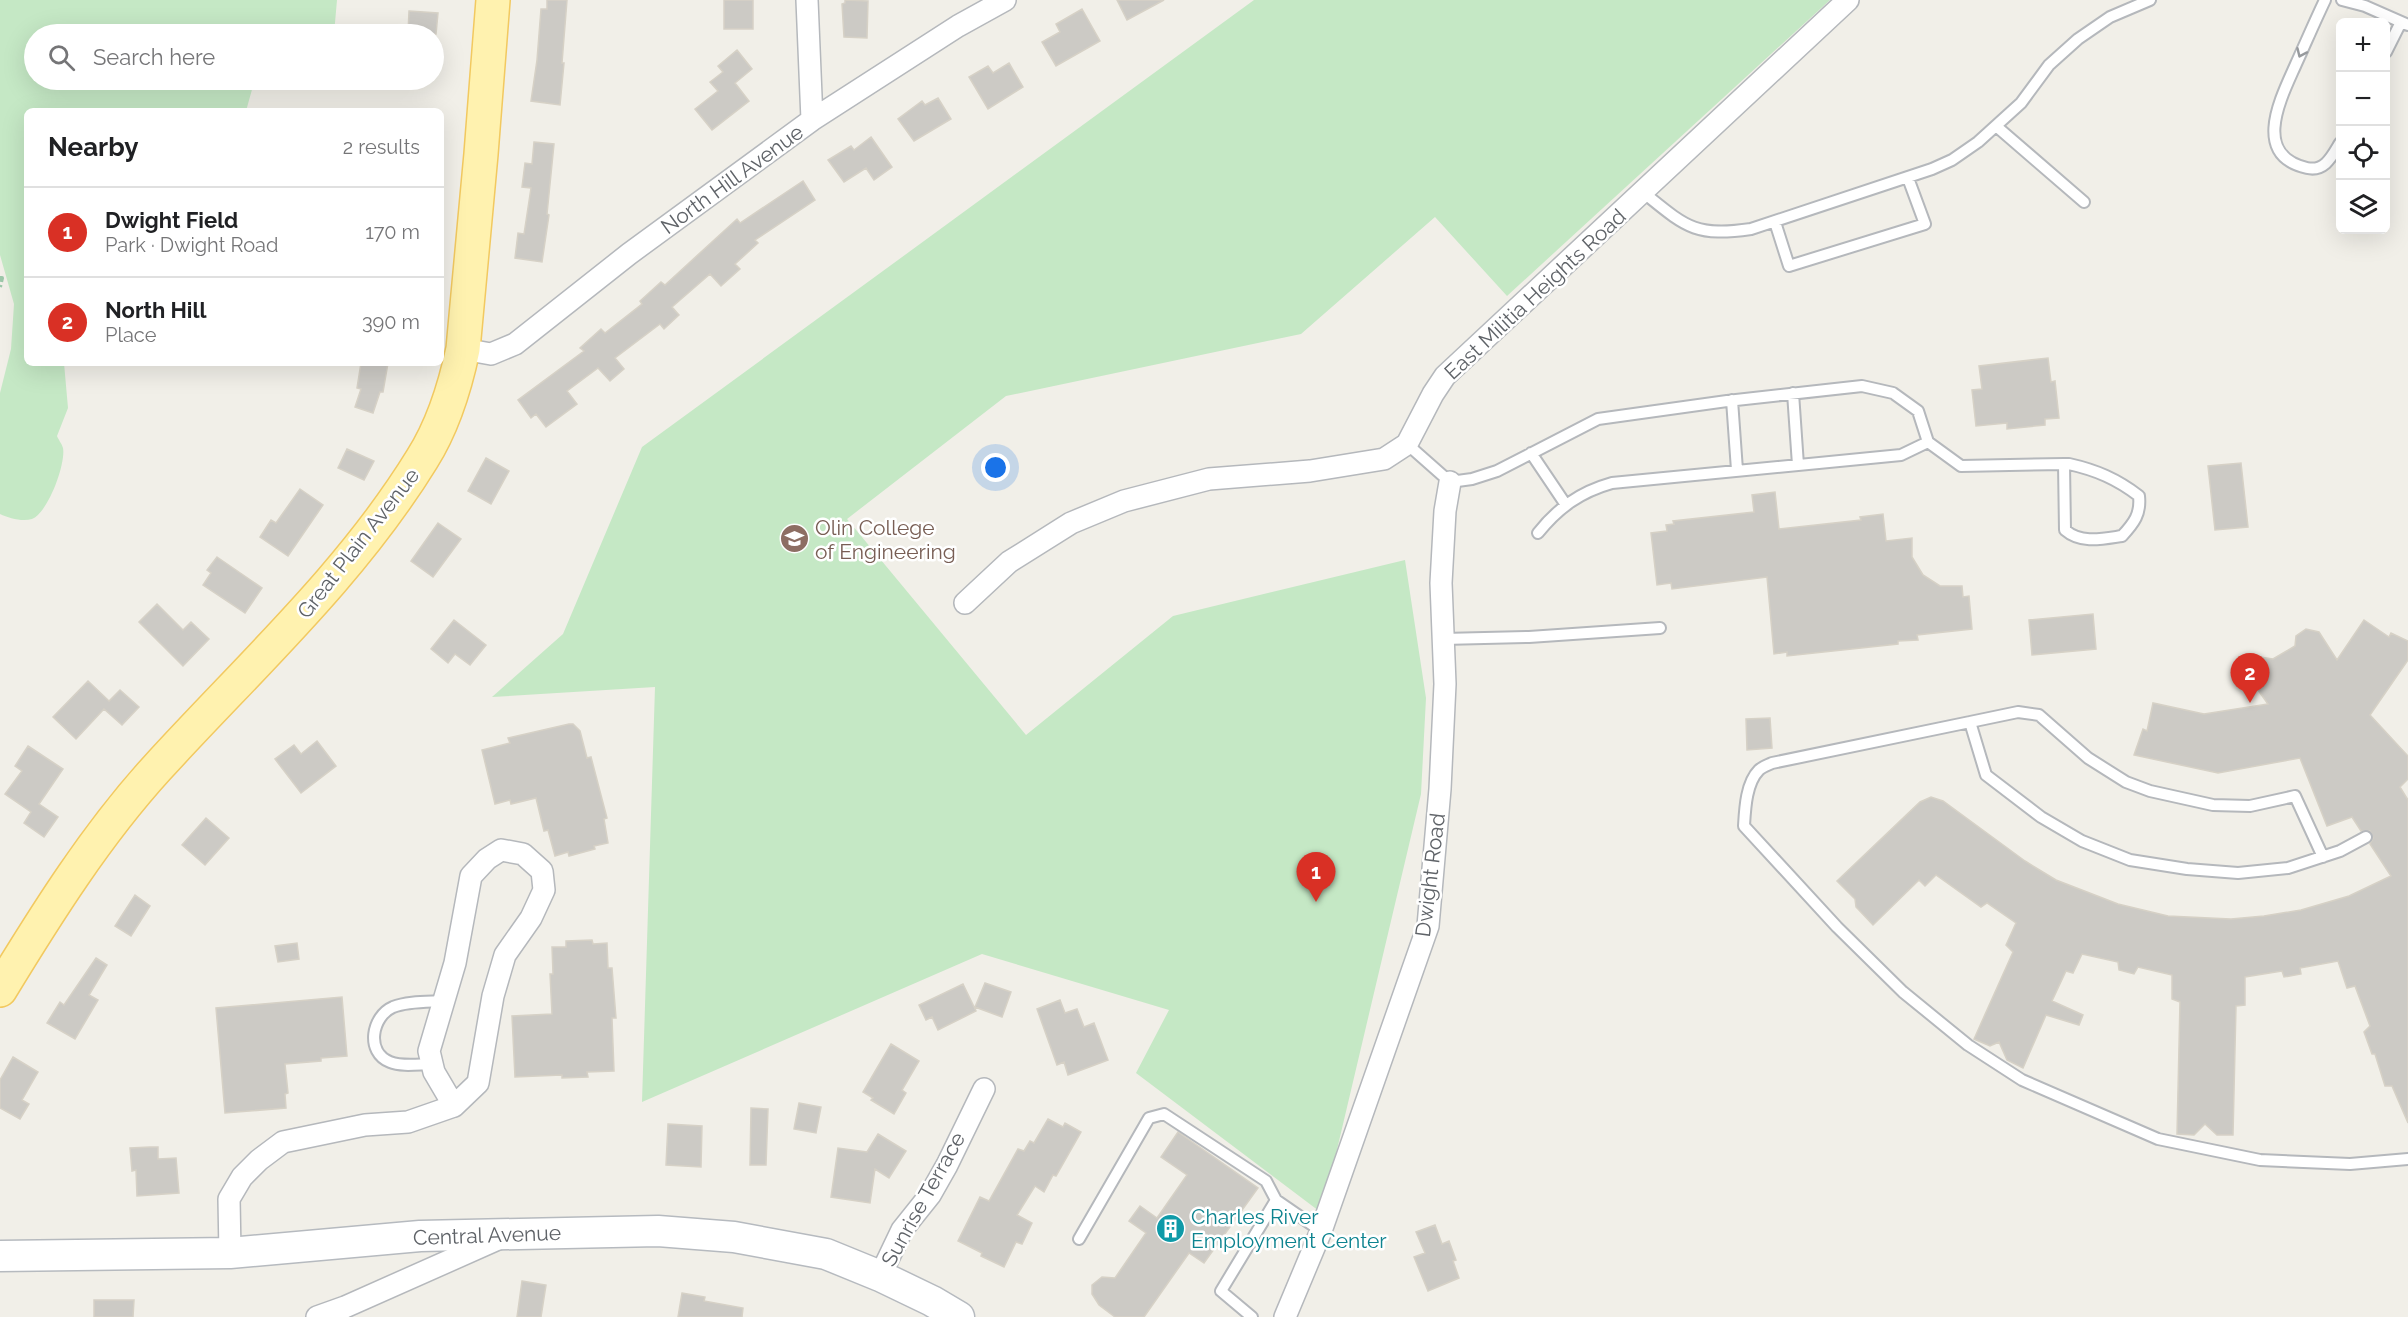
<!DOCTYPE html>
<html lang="en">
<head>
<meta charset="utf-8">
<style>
	:root { --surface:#fff; --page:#f6f6f6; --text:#202124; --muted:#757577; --line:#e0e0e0; --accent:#d93025 }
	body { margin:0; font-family:Raleway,sans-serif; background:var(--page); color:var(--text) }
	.controls { position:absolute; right:18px; top:18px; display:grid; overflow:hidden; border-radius:9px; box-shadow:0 6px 24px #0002 }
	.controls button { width:54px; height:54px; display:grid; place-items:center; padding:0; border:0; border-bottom:2px solid var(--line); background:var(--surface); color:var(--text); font:30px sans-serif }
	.you { position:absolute; left:996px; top:468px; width:21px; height:21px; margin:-15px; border:4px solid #fff; border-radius:50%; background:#1a73e8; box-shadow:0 0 0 9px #1a73e833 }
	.badge { display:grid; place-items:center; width:39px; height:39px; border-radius:50%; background:var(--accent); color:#fff; font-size:20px; font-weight:700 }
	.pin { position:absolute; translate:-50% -50px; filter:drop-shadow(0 2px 3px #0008) }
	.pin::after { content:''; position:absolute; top:32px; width:21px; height:18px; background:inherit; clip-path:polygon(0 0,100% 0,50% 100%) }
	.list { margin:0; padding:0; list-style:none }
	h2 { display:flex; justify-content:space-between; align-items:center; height:78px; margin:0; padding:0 24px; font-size:26px }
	h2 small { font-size:20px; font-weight:400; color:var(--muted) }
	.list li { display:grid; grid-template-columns:39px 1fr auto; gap:18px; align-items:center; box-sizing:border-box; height:90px; padding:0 24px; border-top:2px solid var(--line) }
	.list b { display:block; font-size:22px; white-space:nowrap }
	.list p { margin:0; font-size:20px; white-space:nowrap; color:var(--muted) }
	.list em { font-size:20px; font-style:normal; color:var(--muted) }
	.icon { flex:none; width:33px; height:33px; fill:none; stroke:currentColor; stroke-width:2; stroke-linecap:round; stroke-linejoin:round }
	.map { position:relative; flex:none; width:2408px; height:1317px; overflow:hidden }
	.search { position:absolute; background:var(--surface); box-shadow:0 6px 24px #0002; left:24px; top:24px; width:420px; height:66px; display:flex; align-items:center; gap:15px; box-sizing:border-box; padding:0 21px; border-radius:33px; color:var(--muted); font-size:22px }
	.panel { position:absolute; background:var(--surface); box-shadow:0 6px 24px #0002; left:24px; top:108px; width:420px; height:258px; border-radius:9px }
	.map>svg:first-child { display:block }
	.green { fill:#c5e8c5 }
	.building { fill:#cccac5; stroke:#d6d1c6; stroke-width:1.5 }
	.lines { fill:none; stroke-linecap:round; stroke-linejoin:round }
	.service-casing { stroke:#b5b8bc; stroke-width:14 }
	.minor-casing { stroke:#b5b8bc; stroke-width:24 }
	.secondary-casing { stroke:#b6babf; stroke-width:33 }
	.primary-casing { stroke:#f2c960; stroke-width:36 }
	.path { stroke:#9cc7a9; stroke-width:4; stroke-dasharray:6 3; stroke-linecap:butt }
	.service { stroke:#fff; stroke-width:10 }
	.minor { stroke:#fff; stroke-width:21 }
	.secondary { stroke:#fff; stroke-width:30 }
	.primary { stroke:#fff2af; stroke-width:33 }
	.oneway { stroke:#979a9d }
	.labels { text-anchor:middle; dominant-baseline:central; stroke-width:5; stroke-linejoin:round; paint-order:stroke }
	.street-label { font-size:21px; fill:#5f6368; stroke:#fff }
	.education-label { font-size:21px; fill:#785e54; stroke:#fff; text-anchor:start }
	.culture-label { font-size:21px; fill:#0d838f; stroke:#fff; text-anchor:start }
</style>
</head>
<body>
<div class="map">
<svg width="2408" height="1317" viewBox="0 0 2408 1317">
	<rect width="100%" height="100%" fill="#f1efe8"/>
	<path class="green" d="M0,0h337l-3,34h-300v46h296v2l-77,4 -7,25h-219v252h37l4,45 -11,28c1,3 5,8 6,12 3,16 -15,65 -31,71 -10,3 -23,-1 -32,-5v-121l11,-44 3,-45 -14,-49z
		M1254,0h576l-323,296 -72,-79 -134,117 -295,62 -159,123 179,216 147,-119 232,-56 21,138 -5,96 -86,364 -16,53 -183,-138 33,-63 -187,-56 -340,148 13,-415 -163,10 71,-63 79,-187z"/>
	<path class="building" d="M547,0h20l-5,63h2l-4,42 -29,-4 6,-41 4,-51h6z
		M724,0h29v29h-29z
		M845,0l23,1 -1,37 -23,-1 -2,-33 3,-1z
		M1117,0h47l-37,20z
		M1082,9l18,32 -44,25 -14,-24 18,-10 -4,-8z
		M409,11l29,2 -2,21h-28z
		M737,50l15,19 -17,14 14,18 -37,29 -17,-21 23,-18 -8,-9 13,-10 -5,-6z
		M1009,63l14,24 -35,22 -19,-32 19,-11 5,7z
		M938,98l13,21 -37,22 -16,-22 24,-18 3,4z
		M871,137l21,30 -18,13 -8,-12 -22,14 -16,-22 23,-14 3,4z
		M534,142l20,2 -7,70 2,1 -7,47 -27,-4 3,-25 6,1 7,-46 -9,-1 3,-24 7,1z
		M803,181l12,19 -60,40 3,3 -23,21 5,5 -19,17 -11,-12 -38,33 7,8 -15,14 -4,-5 -45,34 9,11 -14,12 -12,-13 -31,23 10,13 -31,23 -10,-13 -5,4 -13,-18 66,-49 -4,-3 21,-19 4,4 37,-29 -2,-3 21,-19 4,3 72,-66 3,4z
		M2048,358l3,24 4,-1 4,37 -14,1v6l-38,4v-6l-31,3 -4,-36 10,-1 -3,-23z
		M361,363h27l-5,29h-3l-7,21 -18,-6 6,-18 -4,-1z
		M347,449l27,12 -10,19 -26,-12z
		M486,458l23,13 -18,33 -23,-13z
		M2241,463l7,64 -33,3 -7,-64z
		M300,489l23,16 -35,51 -28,-19 11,-17 5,3z
		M1775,492l4,37 82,-9 -1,-3 23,-3 3,27 26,-3v19l11,18 17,11h22l1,11 6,-1 3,33 -55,6 1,5 -20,1v3l-111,12v-4l-13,2 -7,-77 -95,12 -1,-6 -14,2 -6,-52 16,-2 -1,-6 8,-1 -1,-3 81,-9 -2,-17z
		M438,523l23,16 -28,38 -22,-16z
		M217,557l45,31 -17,25 -42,-28 8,-12 -4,-3z
		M157,604l26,26 8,-8 18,17 -26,27 -44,-44z
		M2093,614l3,35 -64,6 -3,-35z
		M454,620l32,25 -16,20 -15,-11 -7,9 -17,-14z
		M2364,620l25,17 2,-4 17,8v19l-38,55 38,41v23l-8,8 8,13v323l-16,-37h-7l-10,-32h-3l-8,-22 6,-6 -15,-40 -8,2 -9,-27 -38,7 1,6 -17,3 -2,-6 -37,6v28l-9,1 -3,129h-16l-12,-11 -11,11 -17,-1 3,-132 -8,-3v-24l-34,-8 -4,7 -15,-4 -1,-8 -36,-8 -9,19 -7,-2 -14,30 31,14 -4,10 -33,-10 -23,53 -16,-8 -8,-18 -9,4 -16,-7 39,-87 -7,-7 10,-22 -29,-20 -6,4 -45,-32 -11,11 -6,-6 -46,45 -17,-18 -1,-8 -18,-18 83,-79 11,-5 12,4 82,60 31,19 62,24 50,12 63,3 33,-3 37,-6 48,-14 42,-20 -21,-32 3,-6 -3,-7h-9l-9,-14 -25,9 -27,-68 -82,15 -84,-18 9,-26 4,2 6,-28 51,11 64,-10 -20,-28 3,-13 9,-6 13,2 22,-13 1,-10 10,-7 13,3 18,28z
		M88,681l21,20 11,-11 19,17 -17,18 -18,-16 -28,30 -23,-22z
		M1770,718l2,30 -25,2 -1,-31z
		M569,724h4l7,7 7,27 4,-1 16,61 -3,1 4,24 -14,3 1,3 -26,7 -1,-4 -13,4 -7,-26 -4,1 -8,-33 -25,6 -1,-4 -15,4 -13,-54 28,-7 -2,-5z
		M317,741l19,25 -35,27 -26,-34 19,-14 7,9z
		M28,746l35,23 -24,35 19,13 -14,20 -20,-14 7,-11 -26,-18 17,-23 -7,-5z
		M206,818l23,20 -24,27 -23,-20z
		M135,895l15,11 -19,30 -16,-10z
		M592,940l1,4 14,-1 1,25h4l4,50h-4l2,53 -27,1 1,5 -26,1v-3l-47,2 -3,-61 40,-2 -2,-40h3l-1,-27h14v-6z
		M297,943l2,16 -21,3 -3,-16z
		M96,958l11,7 -18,30 9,5 -23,39 -28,-16 13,-21 4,3z
		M985,983l26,9 -9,25 -27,-10z
		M963,984l13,27 -38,19 -6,-13 -6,3 -7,-15z
		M342,997l5,59 -26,2v3l-36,3 3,29 -3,1 1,14 -61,5 -9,-105z
		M1060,1000l5,13 12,-4 7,18 10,-4 14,37 -40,15 -4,-13 -7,3 -20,-56z
		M891,1044l28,17 -17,29 4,3 -12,21 -23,-14 2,-2 -10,-6z
		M13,1057l25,15 -16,28 7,4 -9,15 -20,-11v-28z
		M799,1103l22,4 -5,26 -22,-4z
		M751,1108l17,1 -2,56h-16z
		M1048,1119l15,8 2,-4 16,9 -25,44 -3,-1 -9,17 -9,-6 -18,29 15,8 -10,21 -6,-2 -12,25 -23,-11 1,-3 -24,-12 22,-44 9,4 29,-52 6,2 6,-10 4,2z
		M668,1124l34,2 -1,41 -35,-2z
		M1178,1132l80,56 -54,75 -15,-10 -45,64h-29l-16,-12 -7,-11v-9l10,-8 13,1 31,-45 -17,-12 11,-15 17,12 30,-43 -26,-18z
		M878,1134l28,17 -17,27 -14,-9 -5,34 -39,-6 7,-49 29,4z
		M150,1147h8v12l18,-1 3,35 -42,3 -1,-26 -4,1 -2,-23z
		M1435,1225l7,19 7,-3 7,19 -3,1 6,17 -31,13 -14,-34 11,-4 -9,-21z
		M522,1281l24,4 -5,32h-24z
		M682,1293l23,4 -1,4 39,7 -1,9h-64z
		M94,1300h40l-1,17h-39z"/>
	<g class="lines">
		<defs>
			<path id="service" d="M2325,0c-10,21 -19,42 -29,64 -14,32 -46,91 11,104 18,4 25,-12 33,-25
				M2342,0l23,6 43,19
				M2386,52l15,-30
				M1996,126l88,76
				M1644,193c42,34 51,44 107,36l181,-60 20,-9 26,-18 43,-39 28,-38 29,-26 32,-22 40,-17
				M1775,222l14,44 136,-42 -17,-46
				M1793,393l5,72
				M1732,400l5,70
				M1407,444l43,38 22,-3 25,-8 101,-52 129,-18 135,-15 31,7 25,18 10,31 33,24 103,-2h5c27,6 48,15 70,32 2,18 -5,27 -17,40 -20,3 -41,8 -57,-6l-1,-66
				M1531,453l35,52
				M1538,533c20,-25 42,-41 74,-50l289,-28 27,-13
				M1443,639l86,-2 131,-9
				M1970,722l48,-10 21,3 49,43 38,24 24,9 63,14 37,1 45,-10 28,61
				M2366,837l-26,14 -52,17 -50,5 -51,-4 -57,-9 -48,-19 -41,-24 -55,-42 -16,-53 -198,41c-4,2 -10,4 -13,7 -13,13 -14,39 -15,56l93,101 66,65 65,53 54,35 136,59 102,21 90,4 58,-5
				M432,1064c-13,0 -30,3 -42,-2 -25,-10 -18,-46 3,-55 15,-6 35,-5 51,-6
				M1079,1239l70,-121 15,-4 102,67 10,19
				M1252,1317l-31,-26 55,-91 45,31"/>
			<path id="minor" d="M807,0l5,120
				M463,349l28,5 24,-10 114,-90 183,-134 146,-94 47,-26
				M965,603l44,-41 62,-39 53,-22 85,-22 101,-8 74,-12 23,-15 26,-50 12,-18 403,-376
				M230,1253l-1,-54 13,-22 17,-17 24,-18 82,-17 43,-3 46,-16 -20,-34 -5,-21 26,-88 16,-87 16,-17 14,-9 22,4 19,17 2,19 -13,28 -26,37 -12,41 -15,87 -24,23
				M880,1276l22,-46 28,-35 17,-30 37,-76
				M317,1317l28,-10 153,-68
				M1285,1317l36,-86 107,-305 12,-137 5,-105 -4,-101 4,-72 5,-29"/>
			<path id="secondary" d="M0,1256l230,-3 190,-17 238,-5 76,6 92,17 54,22 52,25 27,16"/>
			<path id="primary" d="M0,990c47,-77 96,-155 157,-222 91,-100 193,-192 265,-309 21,-33 33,-72 41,-110l18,-195 12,-154"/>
		</defs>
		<use href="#service" class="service-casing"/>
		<use href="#minor" class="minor-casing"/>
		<use href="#secondary" class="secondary-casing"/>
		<use href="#primary" class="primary-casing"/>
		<path class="path" d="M0,278h2l-2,9"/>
		<use href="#service" class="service"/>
		<use href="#minor" class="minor"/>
		<use href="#secondary" class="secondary"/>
		<use href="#primary" class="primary"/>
	</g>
	<defs><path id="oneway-chevron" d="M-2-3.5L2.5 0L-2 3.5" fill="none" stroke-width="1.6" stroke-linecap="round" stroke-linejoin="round" transform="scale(1.5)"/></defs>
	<use class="oneway" href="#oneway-chevron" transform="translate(2301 53) rotate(114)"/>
	<defs>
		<symbol id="university-disc" viewBox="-11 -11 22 22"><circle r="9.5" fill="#8d6e63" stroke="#fff"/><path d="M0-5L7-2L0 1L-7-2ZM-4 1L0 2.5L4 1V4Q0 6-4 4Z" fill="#fff"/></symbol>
		<symbol id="building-disc" viewBox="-11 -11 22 22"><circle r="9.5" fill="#0f9aa8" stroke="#fff"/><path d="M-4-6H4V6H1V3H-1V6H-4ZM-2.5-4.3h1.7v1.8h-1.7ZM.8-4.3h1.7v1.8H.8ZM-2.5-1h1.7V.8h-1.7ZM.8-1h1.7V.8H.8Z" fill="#fff"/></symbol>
	</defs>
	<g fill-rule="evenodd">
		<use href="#university-disc" x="778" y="522" width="33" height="33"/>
		<use href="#building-disc" x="1154" y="1212" width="33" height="33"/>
	</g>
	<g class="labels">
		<g class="street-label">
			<text transform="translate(732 179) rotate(-36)">North Hill Avenue</text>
			<text transform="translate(1535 294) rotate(-43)">East Militia Heights Road</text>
			<text transform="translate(358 543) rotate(-52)">Great Plain Avenue</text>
			<text transform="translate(1430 875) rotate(-83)">Dwight Road</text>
			<text transform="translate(923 1199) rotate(-61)">Sunrise Terrace</text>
			<text transform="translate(487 1235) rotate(-2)">Central Avenue</text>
		</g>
		<g class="education-label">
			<text x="815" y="527">Olin College<tspan x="815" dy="24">of Engineering</tspan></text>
		</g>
		<g class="culture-label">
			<text x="1191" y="1216">Charles River<tspan x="1191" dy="24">Employment Center</tspan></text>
		</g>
	</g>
</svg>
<div class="controls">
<button>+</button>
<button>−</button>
<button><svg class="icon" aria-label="locate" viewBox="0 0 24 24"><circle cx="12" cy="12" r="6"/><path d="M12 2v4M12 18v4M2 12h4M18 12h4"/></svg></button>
<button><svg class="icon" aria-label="layers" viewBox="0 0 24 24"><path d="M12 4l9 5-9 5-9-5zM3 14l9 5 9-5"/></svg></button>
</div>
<div class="you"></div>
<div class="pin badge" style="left:1316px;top:902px">1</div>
<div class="pin badge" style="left:2250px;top:703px">2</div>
<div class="search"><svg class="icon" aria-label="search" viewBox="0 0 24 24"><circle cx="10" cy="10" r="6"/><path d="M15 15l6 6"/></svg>Search here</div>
<section class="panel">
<h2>Nearby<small>2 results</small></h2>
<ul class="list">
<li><span class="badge">1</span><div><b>Dwight Field</b><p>Park · Dwight Road</p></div><em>170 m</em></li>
<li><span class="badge">2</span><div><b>North Hill</b><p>Place</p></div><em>390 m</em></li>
</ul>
</section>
</div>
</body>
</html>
